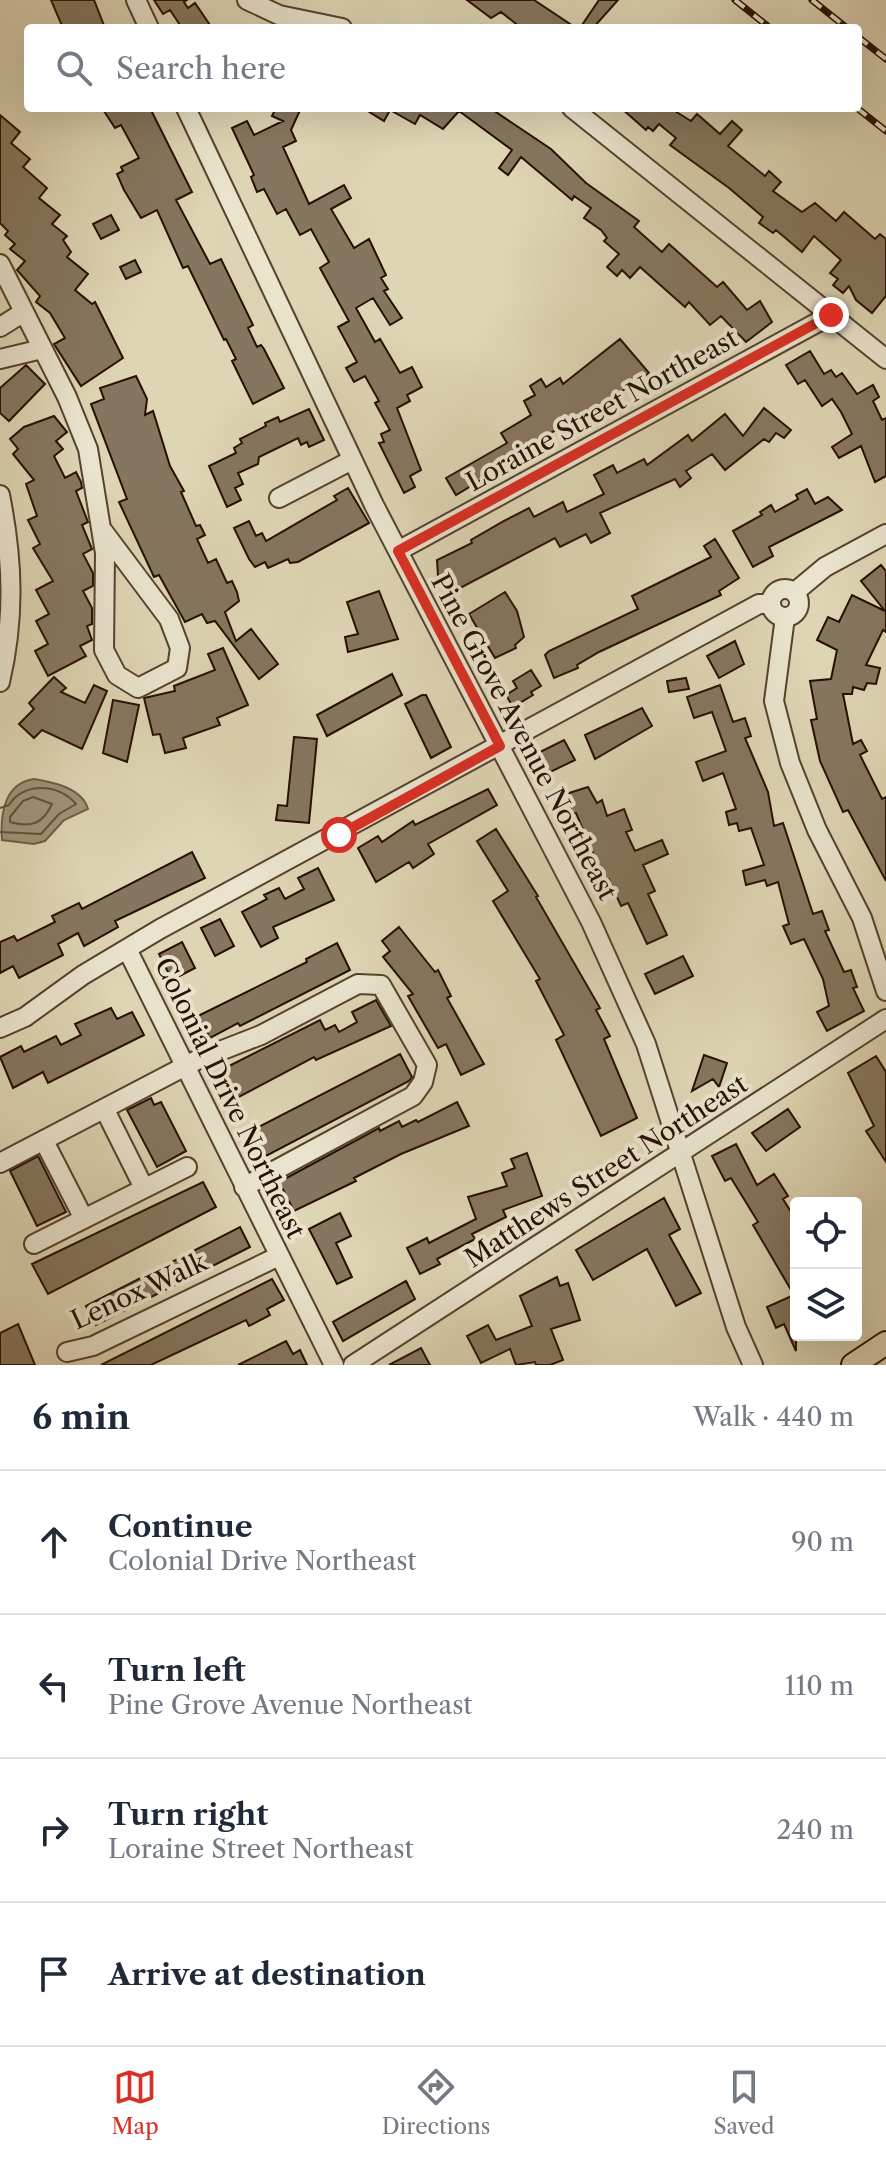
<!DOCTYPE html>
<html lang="en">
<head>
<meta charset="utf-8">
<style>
	:root { --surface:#fff; --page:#f2f2f3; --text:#1f2937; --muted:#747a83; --line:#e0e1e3; --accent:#d93025 }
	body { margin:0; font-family:"Libre Caslon Text",serif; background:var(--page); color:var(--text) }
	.controls { position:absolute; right:24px; bottom:24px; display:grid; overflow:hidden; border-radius:8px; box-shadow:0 8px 32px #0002 }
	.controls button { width:72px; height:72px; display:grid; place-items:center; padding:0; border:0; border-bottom:2px solid var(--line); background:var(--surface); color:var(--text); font:40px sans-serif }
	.stop { position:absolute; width:24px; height:24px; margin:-18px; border:6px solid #d93025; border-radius:50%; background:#fff }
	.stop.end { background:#d93025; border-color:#fff; box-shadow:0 2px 8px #0008 }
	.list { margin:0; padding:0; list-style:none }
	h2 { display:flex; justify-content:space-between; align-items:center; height:104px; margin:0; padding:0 32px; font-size:34px }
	h2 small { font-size:26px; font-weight:400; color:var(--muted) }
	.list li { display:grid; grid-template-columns:52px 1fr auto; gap:24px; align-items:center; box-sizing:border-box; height:144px; padding:0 32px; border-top:2px solid var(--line) }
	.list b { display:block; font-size:30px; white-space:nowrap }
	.list p { margin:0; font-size:26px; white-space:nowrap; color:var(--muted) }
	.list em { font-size:26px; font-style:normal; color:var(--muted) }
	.icon { flex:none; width:44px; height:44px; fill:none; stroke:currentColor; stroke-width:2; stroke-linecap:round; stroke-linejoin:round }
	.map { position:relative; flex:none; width:886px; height:1365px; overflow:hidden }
	.search { position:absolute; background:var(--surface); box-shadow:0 8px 32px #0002; left:24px; right:24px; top:24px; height:88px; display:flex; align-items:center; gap:20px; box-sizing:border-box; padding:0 28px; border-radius:8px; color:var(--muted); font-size:30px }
	.sheet { height:680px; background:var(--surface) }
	nav { display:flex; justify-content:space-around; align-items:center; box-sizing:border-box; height:112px; border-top:2px solid var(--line); background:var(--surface); font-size:22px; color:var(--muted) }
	nav a { display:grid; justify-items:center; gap:4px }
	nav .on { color:var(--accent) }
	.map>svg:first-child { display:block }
	.water { fill:#a09277; stroke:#705e48; stroke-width:2 }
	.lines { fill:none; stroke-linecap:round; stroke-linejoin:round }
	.shore { stroke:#64513c; stroke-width:2 }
	.building { fill:#86765f; stroke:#271002; stroke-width:2 }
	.minor-casing { stroke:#55412e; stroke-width:22 }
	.major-casing { stroke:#271002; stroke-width:26 }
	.minor { stroke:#eae4ce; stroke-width:18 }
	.major { stroke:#ded5b4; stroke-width:22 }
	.rail-casing { stroke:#271002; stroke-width:7 }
	.rail { stroke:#eae4ce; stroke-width:4; stroke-dasharray:12; stroke-linecap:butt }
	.route { stroke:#d93025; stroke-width:10 }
	.labels { text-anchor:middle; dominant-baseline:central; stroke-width:8; stroke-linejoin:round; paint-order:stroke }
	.street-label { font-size:26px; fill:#271002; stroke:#eae4ce }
</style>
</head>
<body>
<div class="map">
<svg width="886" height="1365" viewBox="0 0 886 1365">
	<rect width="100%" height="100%" fill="#ded5b4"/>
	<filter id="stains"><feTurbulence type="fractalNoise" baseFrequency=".0025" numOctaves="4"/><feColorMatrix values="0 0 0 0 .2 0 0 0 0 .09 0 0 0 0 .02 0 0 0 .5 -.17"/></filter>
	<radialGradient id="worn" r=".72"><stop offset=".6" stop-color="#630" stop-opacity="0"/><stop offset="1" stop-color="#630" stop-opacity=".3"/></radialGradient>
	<path class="water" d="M34,779c19,3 48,9 54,30l-24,11 -19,21 -11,3 -32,-4c-2,-27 3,-57 32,-61z"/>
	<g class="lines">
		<path class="shore" d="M33,797l19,7c-9,20 -21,24 -42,18v-5l13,-16z
			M0,808l9,-3c14,-23 50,-22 67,-1l-17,10 -18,20 -41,-2"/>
	</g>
	<path class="building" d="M51,0h43l11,28h-42z
		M154,0h33l-3,2 4,6 7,-5 17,25h-30l-12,-18 -7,4z
		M467,0h67l42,28 -56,-1 -19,-15 -10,6z
		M599,0h19l-25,28h-13z
		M102,108h48l42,84 -16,8 34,64 11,-5 32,66 -5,3 9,19 4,-2 3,4 20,39 -31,16 -21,-43 4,-2 -10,-20 -2,1 -36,-74 -5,2 -26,-58 -16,8 -17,-28 -7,-16 6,-3 -2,-4 18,-9 -18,-33 -6,3z
		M276,108h25l-10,22 5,11 -13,6 26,57 35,-19 7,13 -20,11 23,39 15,-9 17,36 -5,3 7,11 -4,2 18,27 -12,7 -17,-27 -17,10 19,34 5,-3 20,34 12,-6 10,20 -15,8 3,6 -13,7 24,62 -11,6 5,11 -11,6 -25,-50 5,-1 -3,-8 9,-4 -15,-27 4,-2 -14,-25 -11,6 -8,-14 11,-6 -19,-35 11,-6 -29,-53 9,-6 -18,-33 -11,6 -14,-26 -9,5 -13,-25 -7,3 -6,-15 3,-2 -22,-47 15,-7 7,14 29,-14 -11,-5z
		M363,108h127l61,41 35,34 53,38 -5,6 28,25 7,-8 48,43 6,-5 24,28 13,-9 12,21 -26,20 -25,-26 -11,9 -21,-23 -4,5 -45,-40 -10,11 -8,-8 -5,6 -10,-9 12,-13 -15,-13 3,-3 -6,-8 -17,-12 7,-10 -17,-12 -2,4 -51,-43 -13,18 -9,-7 13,-18 -53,-39 -16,18 -23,-14 -5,9 -25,-14 -6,11z
		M621,108h49l21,13 6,-7 23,20 12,-13 10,9 -14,16 37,30 4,-5 12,11 -8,9 29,21 13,-9 21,18 8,-9 31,27 5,-5 6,5v57l-14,17 -16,-13 -7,-14 -6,7 -10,-8 5,-6 -8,-6 11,-13 -27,-24 -12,16 -26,-22 -3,3 -14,-10 4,-6 -34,-29 -59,-43 6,-7 -17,-14 -6,7 -5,-4 -2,3z
		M0,115l20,17 -9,11 19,16 -7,8 24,21 -8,10 21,17 -8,9 15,12 -4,4 8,12 -4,5 21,17 -13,16 17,14 3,-2 28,56 -42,28 -27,-42 11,-6 -15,-25 -14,-11 4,-6 -23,-26 8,-9 -15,-12 5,-5 -10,-9 3,-4 -8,-8z
		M111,215l8,15 -18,9 -8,-15z
		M135,260l6,12 -15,7 -6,-12z
		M620,339l29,34 -18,16 -2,-3 -27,20 -99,52 4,6 -51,31 -10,-17 61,-35 -6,-10 30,-18 -7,-14 11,-6 -5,-9 11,-7 5,8 14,-9 3,6z
		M810,351l14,23 7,-4 5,7 6,-4 15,21 16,-9 6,12 -6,4 9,19 4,-2v58l-11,6 -14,-36 -22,12 -7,-11 20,-13 -11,-22 -9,-13 -10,7 -17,-26 -7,4 -12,-19z
		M26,365l19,19 -36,37 -9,-8v-25z
		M136,376l11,23 -2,16 8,-4 17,55 14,25 -3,1 15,34 4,-1 5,10 -8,4 11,24 8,-4 11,24 5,-2 5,11 2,9 -14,11 11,29 15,-12 27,35 -19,15 -44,-58 -8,2 -5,-9 -17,8 -26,-47 -5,2 -35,-75 8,-3 -36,-95 13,-5 -4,-11z
		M764,408l27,22 -7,8 -8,-5 -7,9 -5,-3 -39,31 -13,-16 -26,17 5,7 -11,9 -5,-8 -75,34 10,20 -19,10 -5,-9 -26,13 -5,-9 -108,57 -9,-19 -1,-16 35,-17 -1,-3 33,-19 25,-13 5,9 29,-15 4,10 37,-18 -10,-19 19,-10 4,8 27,-14 3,6 41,-30 4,6 33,-27 18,22z
		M309,409l15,31 -15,7 -2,-5 -6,3 -3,-7 -39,19 -1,7 -20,9 5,11 -8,4 6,12 -14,7 -18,-41 27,-13 -2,-5 8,-5 -2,-4 26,-13 -1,-3 13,-6 2,5z
		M54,416l13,16 -11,9 7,8 -9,7 11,22 11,-6 5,10 1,6 -6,3 12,31 -6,3 10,24 -9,5 10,19v13l-10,5 9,17v16l-5,2 5,14 -12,6 6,10 -38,20 -13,-25 13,-7 -12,-23 13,-7 -13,-24 17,-9 -20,-33 7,-4 -12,-24 9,-4 -11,-32 8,-4 -21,-26 5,-5 -8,-10 14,-12z
		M348,488l21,35 -71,39 -8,1 -2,-4 -20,9 -3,-6 -10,5 -6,-8 -15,-31 15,-7 7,15 6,-3 4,8 71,-41 -3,-4z
		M807,489l8,15 13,-7 14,13 -73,37 4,9 -20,11 -20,-36 29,-16 -2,-3 11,-7 4,7 23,-13 -2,-4z
		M715,539l24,39 -20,13 2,4 -122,57 -22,13 1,3 -24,10 -9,-23 4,-4 89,-42 -6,-13 79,-39 -7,-11z
		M881,565l5,6v61l-3,-2 -17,35 14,3 -4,16 -9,-1 -3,7 -11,-3 -1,7h-9l10,50 8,-4 6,11 -7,4 22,44 4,-2v84l-38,-71 -5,2 -23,-51 -9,-41 6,-1 -7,-38 21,-2 6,-29 -20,-10 11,-23 11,5 13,-27 33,16 -24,-30z
		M379,591l19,48 -50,13 -3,-15 13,-3 -11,-32z
		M505,592l12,19 7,26 -9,8 1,3 -21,10 -26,-44z
		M735,641l9,23 -25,14 -12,-22z
		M223,648l25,57 -31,13 3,7 -37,13 3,10 -21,5 -5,-19 -7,1 -9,-37 31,-7 -1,-5 41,-16 -7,-16z
		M531,670l10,16 -10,6 2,3 -20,12 -7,-12 11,-7 -4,-7z
		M392,674l10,21 -75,41 -10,-21z
		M54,677l12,11 -5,4 24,11 9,-18 13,6 -25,58 -40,-19 -8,8 -15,-14 15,-15 -5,-6z
		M686,678l3,11 -20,3 -2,-11z
		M720,685l13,37 12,-4 6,18 -6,2 23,54 6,34 9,-3 30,91 9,-3 7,19 -4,1 19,41 7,-2 6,17 -4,1 11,23 -37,20 -10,-19 12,-6 -6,-27 -19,-40 -13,5 -8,-18 6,-2 -11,-42 -11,4 -2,-6 -19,5 -3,-14 21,-6 -13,-37 -12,3 -2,-8 -8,2 -3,-13 10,-3 -13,-36 -20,8 -7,-19 30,-11 -14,-39 -18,6 -7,-21z
		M422,695h4l25,52 -20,11 -26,-54z
		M113,700l26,5 -12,57 -24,-9z
		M642,708l10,18 -57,33 -10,-24z
		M294,737l23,2 -8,84 -33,-3 2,-15 9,1z
		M564,740l11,20 -31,15 -10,-20z
		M588,787l9,16 5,-3 5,16 17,-7 8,21 -6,2 9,19 27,-11 6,14 -25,11 12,26 -7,3 19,41 -20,9 -19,-41 -7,3 -12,-27 -4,2 -29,-68 -4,1 -6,-20z
		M488,789l9,16 -69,39 6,10 -21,14 -4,-6 -33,20 -18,-34 20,-12 4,6 31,-21 2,4z
		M496,829l42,67 -2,1 64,111 -4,2 14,26 -6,3 33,79 -36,18 -45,-96 8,-5 -28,-54 4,-2 -47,-78 15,-10 -31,-50z
		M192,852l13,26 -90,43 3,6 -34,19 -6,-13 -20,11 5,11 -44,23 -6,-12 -13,7v-31l14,-6 3,5 38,-19 -3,-6 27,-13 3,6z
		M318,868l16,32 -61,27 5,11 -17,9 -19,-35 25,-13 -3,-4 15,-7 6,11 19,-10 -6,-11z
		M220,919l14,27 -19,10 -14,-28z
		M399,927l36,45 3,-2 13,26 -4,2 37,66 -23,11 -15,-31 -8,4 -30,-52 5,-2 -30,-37 7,-6 -8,-10z
		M182,942l13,26 -23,12 -13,-26z
		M337,943l13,27 -110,56 -2,-3 -28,15 -12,-22 109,-54 -1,-3z
		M683,956l10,20 -38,18 -10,-20z
		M376,1000l15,26 -75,34 -2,-3 -77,41 -14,-29 97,-49 5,10 10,-5 4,7 18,-10 -5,-10z
		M111,1008l6,11 15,-7 12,23 -96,48 -5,-11 -30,16 -13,-31 21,-11 3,6 32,-16 5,9 20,-10 -6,-11z
		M400,1054l12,23 -3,4 -143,75 -13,-26z
		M704,1055l23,8 -8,24 -6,-8 -21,12z
		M876,1056l10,16v90l-20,-31 8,-5 -26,-53z
		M151,1098l3,7 7,-3 25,49 -29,16 -30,-57z
		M457,1102l12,24 -68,28 -47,24 2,3 -62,30 -15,-29 100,-54 1,3 19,-10 3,6 14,-7 2,2z
		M788,1109l12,18 -34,24 -14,-18z
		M736,1144l21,41 17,-11 14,22 -5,3 13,21v131l-12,-27 -8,4 -9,-21 27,-12 -41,-70 5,-3 -27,-44 -6,3 -13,-25z
		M527,1153l15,43 -39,14 3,7 -34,17 3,5 -38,20 3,5 -20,10 -13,-26 20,-10 2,5 47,-24 -8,-22 39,-11 -5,-13 13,-5 -4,-9z
		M38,1156l28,56 -29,14 -27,-55z
		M203,1182l13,25 -168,87 -16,-30z
		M664,1198l16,31 -11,6 32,58 -25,13 -29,-57 -54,31 -17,-30z
		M340,1213l11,23 -15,7 16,34 -15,7 -28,-55z
		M240,1227l10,20 -154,78 -10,-19z
		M557,1277l3,9 8,-3 12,37 -29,9 12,31 -13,5h-14l-1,-3 -19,3 -6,-16 -29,14 -14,-27 21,-11 8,15 36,-14 -12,-30z
		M272,1279l12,21 -17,9 3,6 -21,11 -3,-6 -95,45h-50z
		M406,1281l9,18 -72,42 -10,-19z
		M18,1324l17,41h-35v-32z
		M286,1341l7,13 7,-4 7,15h-69z
		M421,1348l9,17h-41z"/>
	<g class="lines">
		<defs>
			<path id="minor" d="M136,0l13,28
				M247,0l32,15 63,13
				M186,108l188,397 217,417 55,122 90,283 17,38
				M572,108l314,251
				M0,264l67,133 21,52 17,104 -1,97 13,25 21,13 39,-20 3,-20 -11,-29 -66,-88
				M0,327l24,-15
				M0,359l42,-10
				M0,495c13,65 15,123 0,187
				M279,498l73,-38
				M398,551l433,-236
				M771 603a14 14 0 1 1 28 0a14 14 0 1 1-28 0Z
				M795,592l30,-25 61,-33
				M785,617l-11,84 16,62 27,67 45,88 24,73
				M127,949l207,416
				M0,1028l25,-11 58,-42 77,-46 599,-325h11
				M105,1110l39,78
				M44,1141l40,78
				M0,1163l197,-103 64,-25 97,-51 23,1 46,80 -4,17 -10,14 -169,91
				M34,1244l153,-77
				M67,1352l26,-6 186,-90
				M353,1365l533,-346"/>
			<path id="major" d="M853,1365l33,-22"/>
		</defs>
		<use href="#minor" class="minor-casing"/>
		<use href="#major" class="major-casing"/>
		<use href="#minor" class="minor"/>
		<use href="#major" class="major"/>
		<defs>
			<path id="rail" d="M735,0l35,28
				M812,0l35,28
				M858,37l28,22
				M857,108l29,23"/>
		</defs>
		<use href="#rail" class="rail-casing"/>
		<use href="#rail" class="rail"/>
	</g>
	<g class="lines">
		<path class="route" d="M339,835l161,-89 -102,-195 433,-236"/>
	</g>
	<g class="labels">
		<g class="street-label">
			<text transform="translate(602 410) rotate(-29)">Loraine Street Northeast</text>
			<text transform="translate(524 737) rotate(62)">Pine Grove Avenue Northeast</text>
			<text transform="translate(230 1098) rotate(64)">Colonial Drive Northeast</text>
			<text transform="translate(606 1171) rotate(-33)">Matthews Street Northeast</text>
			<text transform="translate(139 1291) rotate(-25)">Lenox Walk</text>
		</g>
	</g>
	<rect width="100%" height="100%" filter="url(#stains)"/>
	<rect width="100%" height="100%" fill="url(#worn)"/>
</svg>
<div class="controls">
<button><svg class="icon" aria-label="locate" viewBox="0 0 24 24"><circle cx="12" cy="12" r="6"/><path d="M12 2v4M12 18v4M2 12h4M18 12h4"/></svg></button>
<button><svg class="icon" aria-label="layers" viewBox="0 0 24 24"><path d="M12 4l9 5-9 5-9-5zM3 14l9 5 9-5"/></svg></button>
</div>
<div class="stop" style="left:339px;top:835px"></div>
<div class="stop end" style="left:831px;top:315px"></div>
<div class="search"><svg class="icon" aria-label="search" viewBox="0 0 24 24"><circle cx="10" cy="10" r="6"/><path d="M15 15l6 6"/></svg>Search here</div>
</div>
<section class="sheet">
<h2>6 min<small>Walk · 440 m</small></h2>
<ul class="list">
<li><svg class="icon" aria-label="ahead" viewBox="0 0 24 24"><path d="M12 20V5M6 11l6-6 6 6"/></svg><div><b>Continue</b><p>Colonial Drive Northeast</p></div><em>90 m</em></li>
<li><svg class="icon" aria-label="left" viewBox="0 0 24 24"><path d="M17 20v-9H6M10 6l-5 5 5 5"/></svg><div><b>Turn left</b><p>Pine Grove Avenue Northeast</p></div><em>110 m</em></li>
<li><svg class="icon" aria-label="right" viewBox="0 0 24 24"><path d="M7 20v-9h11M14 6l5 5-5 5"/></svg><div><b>Turn right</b><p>Loraine Street Northeast</p></div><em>240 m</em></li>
<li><svg class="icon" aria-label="arrive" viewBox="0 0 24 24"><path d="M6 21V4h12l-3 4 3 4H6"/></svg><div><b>Arrive at destination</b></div></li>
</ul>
</section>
<nav>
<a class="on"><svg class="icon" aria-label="map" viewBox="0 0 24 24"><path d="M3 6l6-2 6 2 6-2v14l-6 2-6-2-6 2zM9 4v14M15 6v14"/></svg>Map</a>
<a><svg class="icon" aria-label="directions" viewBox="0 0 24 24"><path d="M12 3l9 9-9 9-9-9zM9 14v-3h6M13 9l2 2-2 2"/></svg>Directions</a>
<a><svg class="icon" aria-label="saved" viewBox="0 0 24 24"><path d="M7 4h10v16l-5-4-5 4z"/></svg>Saved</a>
</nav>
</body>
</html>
